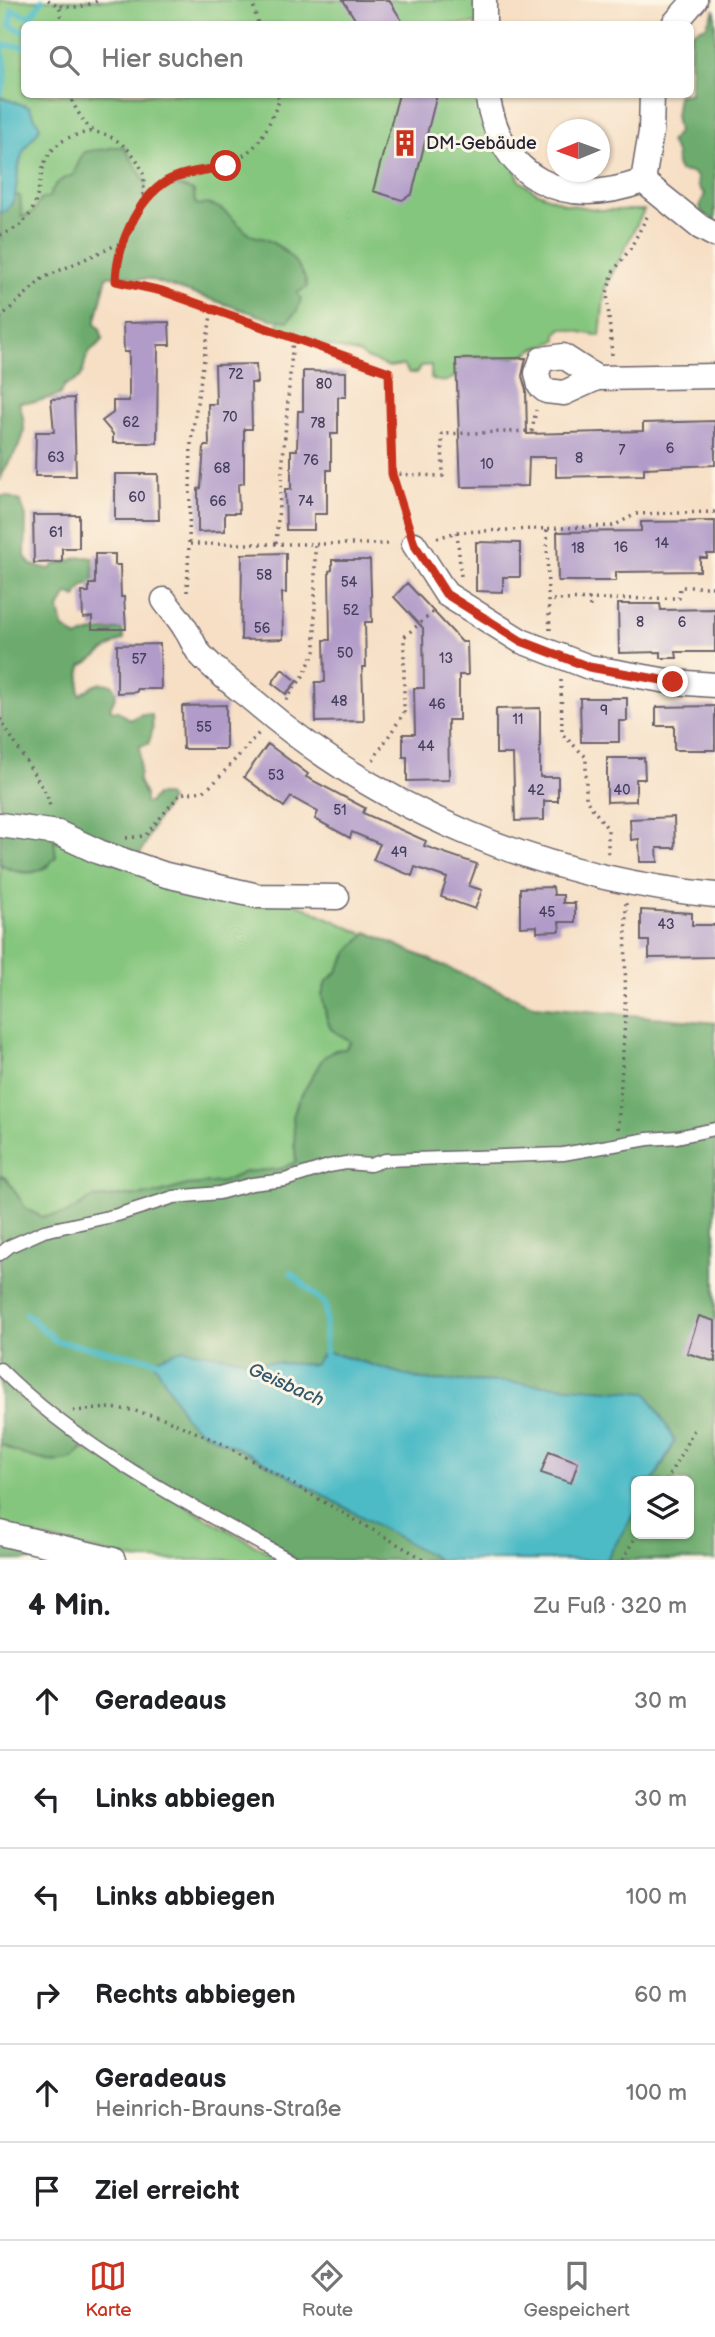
<!DOCTYPE html>
<html lang="de">
<head>
<meta charset="utf-8">
<style>
	:root { --surface:#fff; --page:#f2f2f2; --text:#202124; --muted:#757577; --line:#e0e0e0; --accent:#c8321e }
	body { margin:0; font-family:"Balsamiq Sans",sans-serif; background:var(--page); color:var(--text) }
	.controls { position:absolute; right:21px; bottom:21px; display:grid; overflow:hidden; border-radius:10px; box-shadow:0 2px 5px #0004 }
	.controls button { width:63px; height:63px; display:grid; place-items:center; padding:0; border:0; border-bottom:2px solid var(--line); background:var(--surface); color:var(--text); font:35px sans-serif }
	.compass { position:absolute; left:547px; top:119px; width:63px; height:63px; border-radius:50%; background:var(--surface); box-shadow:0 2px 5px #0004; rotate:269deg }
	.stop { position:absolute; width:21px; height:21px; margin:-16px; border:5px solid #c8321e; border-radius:50%; background:#fff }
	.stop.end { background:#c8321e; border-color:#fff; box-shadow:0 2px 7px #0008 }
	.list { margin:0; padding:0; list-style:none }
	h2 { display:flex; justify-content:space-between; align-items:center; height:91px; margin:0; padding:0 28px; font-size:30px }
	h2 small { font-size:23px; font-weight:400; color:var(--muted) }
	.list li { display:grid; grid-template-columns:46px 1fr auto; gap:21px; align-items:center; box-sizing:border-box; height:98px; padding:0 28px; border-top:2px solid var(--line) }
	.list b { display:block; font-size:26px; white-space:nowrap }
	.list p { margin:0; font-size:23px; white-space:nowrap; color:var(--muted) }
	.list em { font-size:23px; font-style:normal; color:var(--muted) }
	.icon { flex:none; width:38px; height:38px; fill:none; stroke:currentColor; stroke-width:2; stroke-linecap:round; stroke-linejoin:round }
	.map { position:relative; flex:none; width:715px; height:1560px; overflow:hidden }
	.search { position:absolute; background:var(--surface); box-shadow:0 2px 5px #0004; left:21px; right:21px; top:21px; height:77px; display:flex; align-items:center; gap:18px; box-sizing:border-box; padding:0 24px; border-radius:10px; color:var(--muted); font-size:26px }
	.sheet { height:679px; background:var(--surface) }
	nav { display:flex; justify-content:space-around; align-items:center; box-sizing:border-box; height:98px; border-top:2px solid var(--line); background:var(--surface); font-size:19px; color:var(--muted) }
	nav a { display:grid; justify-items:center; gap:4px }
	nav .on { color:var(--accent) }
	.map>svg:first-child { display:block }
	.green { fill:#85c67e; stroke:#54745c; stroke-width:2 }
	.forest { fill:#6cab6d; stroke:#476654; stroke-width:2 }
	.water { fill:#4dbbc6; stroke:#386e80; stroke-width:2 }
	.lines { fill:none; stroke-linecap:round; stroke-linejoin:round }
	.stream { stroke:#4dbbc6; stroke-width:6 }
	.building { fill:#b19bc9 }
	.service-casing { stroke:#6c646b; stroke-width:15 }
	.minor-casing { stroke:#6c646b; stroke-width:27 }
	.path { stroke:#6c646b; stroke-width:3.5; stroke-dasharray:2 5; stroke-linecap:butt }
	.service { stroke:#fff; stroke-width:12 }
	.minor { stroke:#fff; stroke-width:24 }
	.route { stroke:#c8321e; stroke-width:9 }
	.labels { text-anchor:middle; dominant-baseline:central; stroke-width:6; stroke-linejoin:round; paint-order:stroke }
	.number-label { font-size:14px; fill:#46405e }
	.poi-label { font-size:18px; fill:#22223b; stroke:#fcf5e5; text-anchor:start }
	.water-label { font-size:19px; font-style:italic; fill:#31586c; stroke:#fcf5e5 }
</style>
</head>
<body>
<div class="map">
<svg width="715" height="1560" viewBox="0 0 715 1560">
	<rect width="100%" height="100%" fill="#fcf5e5"/>
	<filter id="ink" filterUnits="userSpaceOnUse"><feTurbulence type="fractalNoise" baseFrequency=".0143" numOctaves="2"/><feDisplacementMap in="SourceGraphic" scale="14" xChannelSelector="R" yChannelSelector="G"/><feConvolveMatrix kernelMatrix="1 2 1 2 8 2 1 2 1" color-interpolation-filters="sRGB"/></filter>
	<filter id="wash" filterUnits="userSpaceOnUse"><feTurbulence type="fractalNoise" baseFrequency=".00686" numOctaves="4" result="noise"/><feDisplacementMap in="SourceGraphic" scale="28" xChannelSelector="R" yChannelSelector="G"/><feGaussianBlur stdDeviation="1.57" result="paint"/><feColorMatrix in="noise" values="0 0 0 0 0 0 0 0 0 0 0 0 0 0 0 0 0 1.4 0 .05"/><feComposite in="paint" operator="in"/></filter>
	<g filter="url(#wash)">
		<rect width="100%" height="100%" fill="#f6dfc5"/>
		<path class="green" d="M0,0h479v24h-455v70l456,1 40,86 18,12 27,11 35,6h44l-39,78 -5,48 -38,-8 -6,6 1,6c-8,5 -13,5 -21,8 -6,2 -4,4 -10,6 -23,8 -45,1 -67,4v16c-10,7 -16,11 -28,4v-13l-10,1 -5,7h-7l-6,-8 -14,2 -23,-9 -5,-4 -44,-11 -1,-3 -39,-12 14,-50 -7,-19 -284,20z
			M54,839l237,62 75,34 -18,17 -11,20 -11,10 -4,13 5,25 4,9 20,13 -6,7 -10,1 -12,8 -12,21 -17,66 3,17 -17,7 -35,3 -21,10 -36,3 -32,9 -64,4 -26,16 -25,3 -15,-8 -19,-30 -7,-4v-310c20,9 29,12 49,1z
			M0,1443c10,8 19,10 31,12 6,1 11,5 16,6 14,2 27,-3 37,-12l198,111h-146l-136,-32z"/>
		<path class="forest" d="M715,9v212l-14,-9 -1,-7 5,-11 -7,-7 -1,-10 -4,-4 -14,-2 -3,-6v-12l-6,-11 8,-10 -3,-16 3,-21 12,-1 1,-59 3,-4 12,-5z
			M113,147h11l22,36 -2,16 26,-16 24,8 1,12 4,2c22,-5 36,18 50,29 4,3 12,3 16,5 18,7 40,29 42,48l-10,6 4,6 -4,12 -9,10 -18,-2 -121,-40h-15l-4,-3h-23l-12,48 5,5 3,11c-4,4 -11,9 -14,13 -10,15 2,24 -24,32l-5,10 -25,7h-16c3,11 7,24 4,34 -4,16 -18,26 -23,45v-290l20,5 2,21 12,-5 7,-13 8,-2c4,-12 11,-18 24,-22l10,-22c10,-5 19,-1 30,-6z
			M0,496h7l13,5 6,16 -1,39 6,9 19,4 5,-5c19,-1 17,-10 38,-6l1,22 -13,8 -5,9 -9,-4 -8,16 4,18 14,11c12,-8 29,-6 45,-9l2,10c-16,6 -27,20 -43,27l-2,24 1,5c12,-8 18,-15 33,-10l3,10 -6,13 3,3h5l12,9 12,-6 10,1c1,12 1,19 -4,29l-8,2c-1,12 2,24 -2,35l7,14v8h4l7,-8h10l4,5 -15,23 -20,42 -81,-25 2,17c-16,20 -34,18 -56,7z
			M367,932l168,74 180,17v537h-109l30,-50v24h53v-53h-36l17,-29 -134,-66 -31,-4 -83,-2 -97,-29 -11,14 -54,-3 -59,69 49,23 189,106h-142l-210,-119c-4,5 -9,14 -14,17 -15,10 -61,-5 -73,-15v-268l7,4 19,30 16,8 24,-3 26,-16 64,-4 32,-9 35,-3 22,-10 35,-3 16,-7 -3,-45 5,-16 25,-43 12,-8 10,-1 6,-7 -20,-13 -4,-9 -5,-25 4,-13 11,-10 11,-20z
			M0,1539l83,21h-83z"/>
		<path class="water" d="M0,97l29,10 11,20c-5,11 -15,17 -18,28 -9,23 1,47 -22,60z
			M183,1349l77,13 54,3 11,-14 97,29 83,2 142,11 28,48 -22,40h-17v29l-30,50h-167l-189,-106 -49,-23 -15,-12 -33,-59z"/>
		<g class="lines">
			<path class="stream" d="M24,32l-14,-7 2,-15 18,7 12,-17
				M0,45l24,1
				M0,46c7,17 8,30 0,47
				M291,1273l35,32 -1,46 3,6
				M26,1314l30,27 102,20"/>
		</g>
		<g id="blocks">
			<path class="building" d="M343,0h46l15,24h-46z
				M399,94h38l-25,100 -10,6 -29,-9z
				M169,322l1,23h-12l-1,98h-44v-9l-11,-13 11,-8v-12h16v-49h-5l-1,-29z
				M526,358l-4,18 4,14 1,44 116,-3v-8l72,-2v44l-71,3v7l-88,2v-20h-27l-1,29 -67,1 -5,-128z
				M256,364l1,19h-6l1,46h-8v54l-6,2 1,28h-14v18l-27,1v-43l3,-1 3,-42h5l-1,-42h8l-1,-39z
				M303,371l43,1v25h-8v37h-7v36h-4v44h-13v16h-28l-1,-41h6v-39h6l1,-39h5z
				M74,398l2,78h-41l1,-44h18l-3,-33z
				M115,474h43l1,46h-44z
				M33,515h46v33h-17v14l-28,1z
				M715,521v33h-8v4h-7v13l-84,1v9h-58l-1,-49 84,-1v-9z
				M476,542l44,1v34h-17v15l-27,-1z
				M286,553v40h-4l1,46 -42,1 1,-86z
				M95,554h20v11h5l1,32h3l2,32h-34v-12l-9,1 -1,-26h7v-8h6z
				M332,560h38l2,62h-7l1,45h-4l2,54 -48,1 -1,-40h10l-1,-42h6l-1,-69 3,-1z
				M407,583l55,59h5l1,33h-9v45h-11l1,60 -42,1v-24h-4v-23h12l-1,-46h10l-1,-60 -29,-31z
				M618,604h42l1,6 54,-1v43h-39l1,6h-16v-6l-42,1z
				M160,644l1,45h-24v3l-20,1v-48z
				M282,669l15,12 -11,13 -14,-11z
				M580,698h47v23h-8v21h-38z
				M226,705v44h-43l-1,-43z
				M715,706v44h-41v-24h-18v-19z
				M540,708v69h18v24h-14v19l-29,1 -2,-67h-17v-45z
				M268,744l40,30 -2,3 59,31 -2,5 63,28 -2,5 53,18 -8,22 13,4 -7,19 -34,-12 6,-19 -32,-11 -3,9 -39,-16 7,-16 -28,-12 -2,6 -35,-19 3,-7 -27,-15 -7,10 -40,-30z
				M607,758h37l1,21h-9v22l-29,1z
				M674,817l1,31h-18l1,14h-18l-1,-23 -8,1 -1,-21z
				M553,887l1,8h9v8h12v19h-16l1,9 -23,1v-6l-17,1v-39z
				M641,910l51,3v12h23v32l-66,1v-17h-8z
				M699,1316l16,5v41l-28,-9z
				M549,1451l29,11 -7,21 -30,-10z"/>
		</g>
	</g>
	<g filter="url(#ink)">
		<use href="#blocks" fill-opacity="0" stroke="#6c646b" stroke-width="2"/>
		<g class="lines">
			<defs>
				<path id="service" d="M0,1254l10,-8 34,-15 73,-16 57,-18 45,-4 33,-9 33,-4 44,-14 17,-3 24,2 15,-5 178,-6 85,-15 29,-2 38,-8
					M0,1369c84,83 188,135 290,191"/>
				<path id="minor" d="M484,0v24
					M674,24l21,-24
					M487,94c14,86 76,116 156,87
					M643,181l57,46 15,8
					M643,181l8,-49 1,-38
					M597,378l-34,-22 -21,3 -5,14 3,13 6,5 18,2 33,-15 118,-2
					M414,544l32,50 75,47 68,26 84,15 42,3
					M164,600c7,10 16,19 22,30 5,7 8,16 13,23 16,18 38,34 56,49 130,112 290,176 460,193
					M0,825l58,8 41,19 67,23 92,21 79,1
					M0,1533l113,27"/>
			</defs>
			<use href="#service" class="service-casing"/>
			<use href="#minor" class="minor-casing"/>
			<path class="path" d="M48,0c16,10 34,9 51,0
				M252,0l6,24
				M60,8l1,16
				M69,94c4,10 15,31 23,36 4,3 10,3 15,5 19,9 38,28 37,49 -1,34 -27,63 -28,97l22,3 24,7 227,81 3,102 51,2 -1,-42 90,-3 4,-21
				M140,208l27,-27 59,-15 21,-13 10,-9 10,-16 12,-27 -1,-7
				M0,235c59,-19 22,-72 66,-96 8,-4 18,-6 27,-8
				M0,318l43,-40 82,-37
				M612,355l-5,-62 6,-21 17,-23 19,-36
				M392,474l16,51
				M547,530l1,70
				M457,532l4,44
				M437,538l20,-6 156,-6 23,-12 79,-2
				M189,543l2,-102 21,-132
				M276,543l17,-204
				M187,592l2,-48h203
				M589,598l1,10
				M550,630l-2,-30 131,-2 1,-11h35
				M561,680l1,54 24,23v43l22,29v28
				M286,700l17,-24 12,-25v-108
				M0,719l47,76 4,15
				M373,760l31,-47v-76l29,-25
				M126,838l19,-2 35,-42 24,-3 9,-7 46,-51
				M618,1129l7,-109 1,-117
				M73,1411l37,-3 21,2 32,8 60,26 202,116
				M666,1481l30,-55
				M623,1560l14,-26"/>
			<use href="#service" class="service"/>
			<use href="#minor" class="minor"/>
		</g>
	</g>
	<g class="lines" filter="url(#ink)">
		<path class="route" d="M226,166c-19,5 -42,5 -59,15 -31,19 -50,66 -51,100l46,10 227,81 3,102 22,70 32,50 75,47 68,26 84,15"/>
	</g>
	<defs>
		<symbol id="building-bare" viewBox="-9 -9 18 18"><path d="M-4-6H4V6H1V3H-1V6H-4ZM-2.5-4.3h1.7v1.8h-1.7ZM.8-4.3h1.7v1.8H.8ZM-2.5-1h1.7V.8h-1.7ZM.8-1h1.7V.8H.8Z" fill="#c8321e" stroke="#fcf5e5" stroke-width="2.5" paint-order="stroke"/></symbol>
	</defs>
	<g fill-rule="evenodd">
		<use href="#building-bare" x="386" y="124" width="38" height="38"/>
	</g>
	<g class="labels">
		<g class="number-label">
			<text x="236" y="374">72</text>
			<text x="324" y="384">80</text>
			<text x="230" y="417">70</text>
			<text x="131" y="422">62</text>
			<text x="318" y="423">78</text>
			<text x="670" y="448">6</text>
			<text x="622" y="450">7</text>
			<text x="56" y="457">63</text>
			<text x="579" y="458">8</text>
			<text x="311" y="460">76</text>
			<text x="487" y="464">10</text>
			<text x="222" y="468">68</text>
			<text x="137" y="497">60</text>
			<text x="218" y="501">66</text>
			<text x="306" y="501">74</text>
			<text x="56" y="532">61</text>
			<text x="662" y="543">14</text>
			<text x="621" y="547">16</text>
			<text x="578" y="548">18</text>
			<text x="264" y="575">58</text>
			<text x="349" y="582">54</text>
			<text x="351" y="610">52</text>
			<text x="640" y="622">8</text>
			<text x="682" y="622">6</text>
			<text x="262" y="628">56</text>
			<text x="345" y="653">50</text>
			<text x="446" y="658">13</text>
			<text x="139" y="659">57</text>
			<text x="339" y="701">48</text>
			<text x="437" y="704">46</text>
			<text x="604" y="710">9</text>
			<text x="518" y="719">11</text>
			<text x="204" y="727">55</text>
			<text x="426" y="746">44</text>
			<text x="276" y="775">53</text>
			<text x="536" y="790">42</text>
			<text x="622" y="790">40</text>
			<text x="340" y="810">51</text>
			<text x="399" y="852">49</text>
			<text x="547" y="912">45</text>
			<text x="666" y="924">43</text>
		</g>
		<g class="poi-label">
			<text x="426" y="143">DM-Gebäude</text>
		</g>
		<g class="water-label">
			<text transform="translate(286 1385) rotate(24)">Geisbach</text>
		</g>
	</g>
</svg>
<div class="controls">
<button><svg class="icon" aria-label="layers" viewBox="0 0 24 24"><path d="M12 4l9 5-9 5-9-5zM3 14l9 5 9-5"/></svg></button>
</div>
<svg class="compass" viewBox="-18 -18 36 36"><path d="M0-13l5 13h-10z" fill="#e53935"/><path d="M0 13l5-13h-10z" fill="#757577"/></svg>
<div class="stop" style="left:226px;top:166px"></div>
<div class="stop end" style="left:673px;top:682px"></div>
<div class="search"><svg class="icon" aria-label="search" viewBox="0 0 24 24"><circle cx="10" cy="10" r="6"/><path d="M15 15l6 6"/></svg>Hier suchen</div>
</div>
<section class="sheet">
<h2>4 Min.<small>Zu Fuß · 320 m</small></h2>
<ul class="list">
<li><svg class="icon" aria-label="ahead" viewBox="0 0 24 24"><path d="M12 20V5M6 11l6-6 6 6"/></svg><div><b>Geradeaus</b></div><em>30 m</em></li>
<li><svg class="icon" aria-label="left" viewBox="0 0 24 24"><path d="M17 20v-9H6M10 6l-5 5 5 5"/></svg><div><b>Links abbiegen</b></div><em>30 m</em></li>
<li><svg class="icon" aria-label="left" viewBox="0 0 24 24"><path d="M17 20v-9H6M10 6l-5 5 5 5"/></svg><div><b>Links abbiegen</b></div><em>100 m</em></li>
<li><svg class="icon" aria-label="right" viewBox="0 0 24 24"><path d="M7 20v-9h11M14 6l5 5-5 5"/></svg><div><b>Rechts abbiegen</b></div><em>60 m</em></li>
<li><svg class="icon" aria-label="ahead" viewBox="0 0 24 24"><path d="M12 20V5M6 11l6-6 6 6"/></svg><div><b>Geradeaus</b><p>Heinrich-Brauns-Straße</p></div><em>100 m</em></li>
<li><svg class="icon" aria-label="arrive" viewBox="0 0 24 24"><path d="M6 21V4h12l-3 4 3 4H6"/></svg><div><b>Ziel erreicht</b></div></li>
</ul>
</section>
<nav>
<a class="on"><svg class="icon" aria-label="map" viewBox="0 0 24 24"><path d="M3 6l6-2 6 2 6-2v14l-6 2-6-2-6 2zM9 4v14M15 6v14"/></svg>Karte</a>
<a><svg class="icon" aria-label="directions" viewBox="0 0 24 24"><path d="M12 3l9 9-9 9-9-9zM9 14v-3h6M13 9l2 2-2 2"/></svg>Route</a>
<a><svg class="icon" aria-label="saved" viewBox="0 0 24 24"><path d="M7 4h10v16l-5-4-5 4z"/></svg>Gespeichert</a>
</nav>
</body>
</html>
